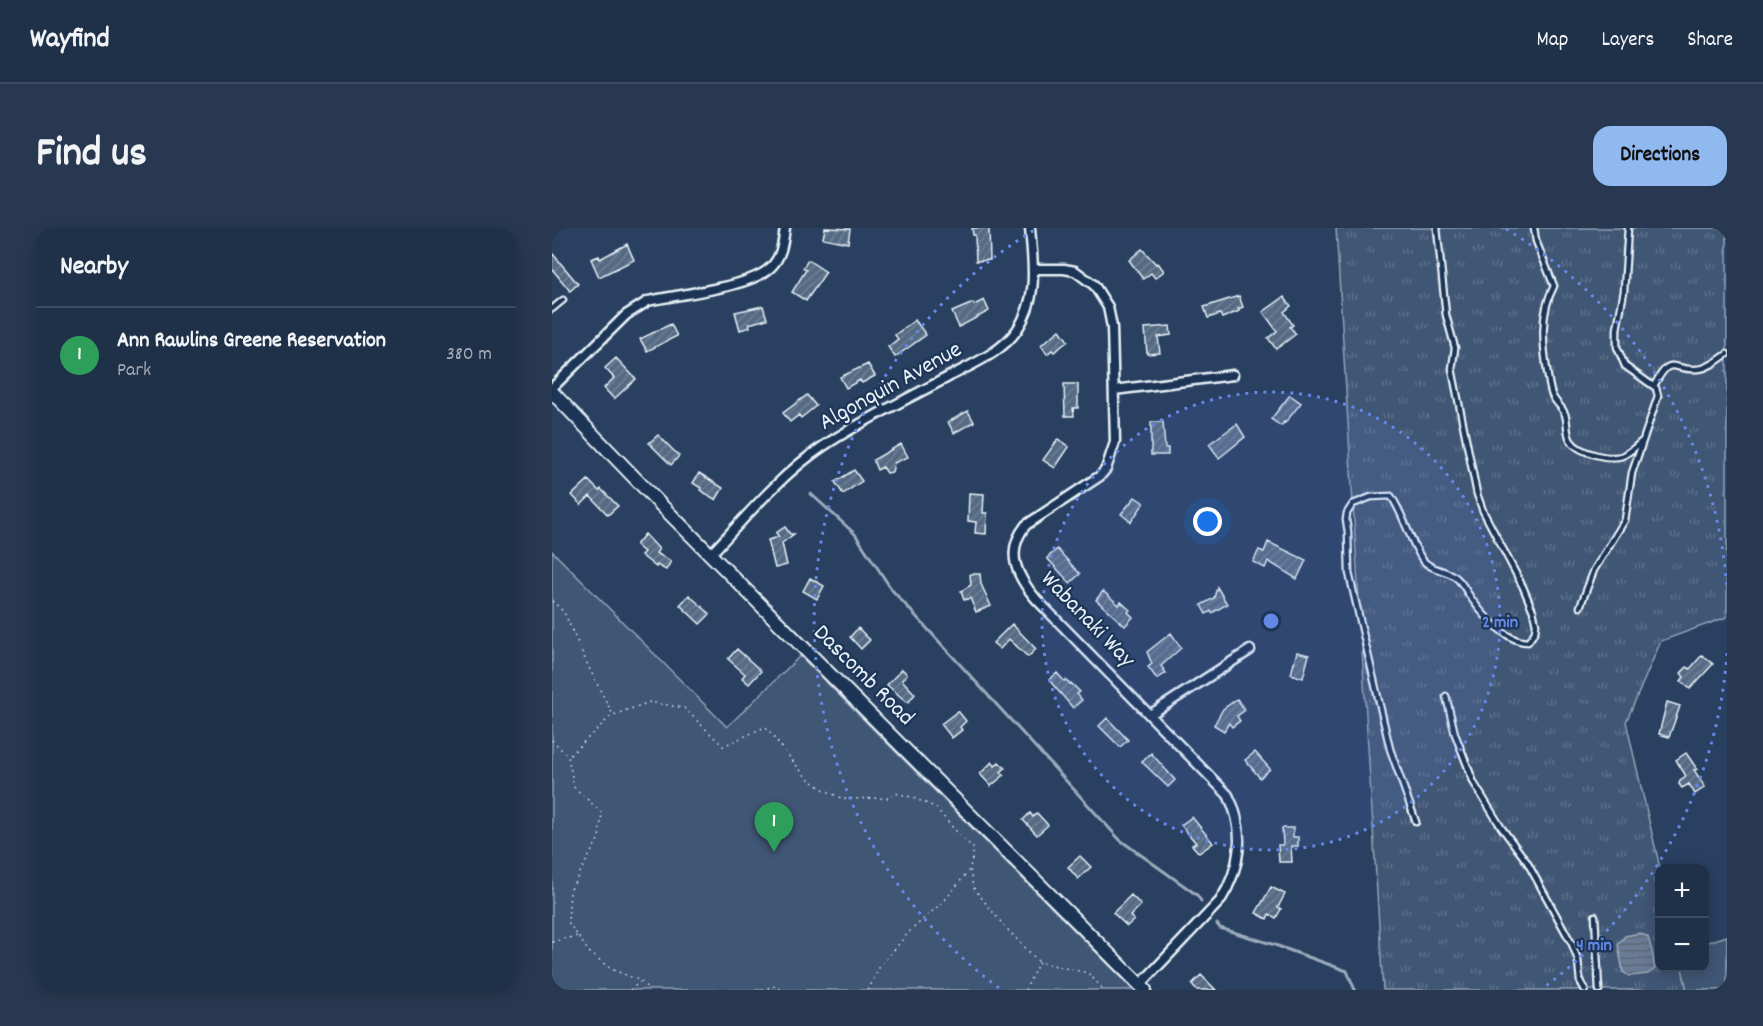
<!DOCTYPE html>
<html lang="en">
<head>
<meta charset="utf-8">
<style>
	:root { --surface:#1f3049; --page:#273850; --text:#f1f3f6; --muted:#a1a9b4; --line:#3c4b61; --accent:#90b9f0 }
	body { margin:0; font-family:Dekko,sans-serif; background:var(--page); color:var(--text) }
	.controls { position:absolute; right:18px; bottom:18px; display:grid; overflow:hidden; border-radius:12px; box-shadow:0 3px 15px #0003 }
	.controls button { width:54px; height:54px; display:grid; place-items:center; padding:0; border:0; border-bottom:2px solid var(--line); background:var(--surface); color:var(--text); font:30px sans-serif }
	.you { position:absolute; left:656px; top:294px; width:21px; height:21px; margin:-15px; border:4px solid #fff; border-radius:50%; background:#1a73e8; box-shadow:0 0 0 9px #1a73e833 }
	.badge { display:grid; place-items:center; width:39px; height:39px; border-radius:50%; background:var(--accent); color:#fff; font-size:20px; font-weight:700 }
	.pin { position:absolute; translate:-50% -50px; filter:drop-shadow(0 2px 3px #0008) }
	.pin::after { content:''; position:absolute; top:32px; width:21px; height:18px; background:inherit; clip-path:polygon(0 0,100% 0,50% 100%) }
	.list { margin:0; padding:0; list-style:none }
	h2 { display:flex; justify-content:space-between; align-items:center; height:78px; margin:0; padding:0 24px; font-size:26px }
	h2 small { font-size:20px; font-weight:400; color:var(--muted) }
	.list li { display:grid; grid-template-columns:39px 1fr auto; gap:18px; align-items:center; box-sizing:border-box; height:96px; padding:0 24px; border-top:2px solid var(--line) }
	.list b { display:block; font-size:22px; white-space:nowrap }
	.list p { margin:0; font-size:20px; white-space:nowrap; color:var(--muted) }
	.list em { font-size:20px; font-style:normal; color:var(--muted) }
	.map { position:relative; flex:none; width:1175px; height:762px; overflow:hidden; border-radius:18px }
	header { display:flex; align-items:center; gap:36px; box-sizing:border-box; height:84px; padding:0 30px; background:var(--surface); border-bottom:2px solid var(--line) }
	header strong { font-size:28px }
	nav { display:flex; gap:33px; margin-inline-start:auto; font-size:21px }
	.intro { display:flex; align-items:center; justify-content:space-between; box-sizing:border-box; height:144px; padding:0 36px }
	h1 { margin:0; font-size:42px }
	.button { padding:15px 27px; border-radius:18px; background:var(--accent); color:#111; font-size:21px; font-weight:700 }
	main { display:flex; gap:36px; padding:0 36px }
	aside { flex:1; background:var(--surface); border-radius:18px; box-shadow:0 3px 15px #0003 }
	.map>svg:first-child { display:block }
	.grass { fill:url(#grass-tufts); stroke:#94a4b6; stroke-width:1.5 }
	.park { fill:#415774; stroke:#94a4b6; stroke-width:1.5 }
	.water { fill:url(#water-rules); stroke:#9dabbd; stroke-width:1.5 }
	.lines { fill:none; stroke-linecap:round; stroke-linejoin:round }
	.stream { stroke:#9dabbd; stroke-width:3 }
	.building { fill:url(#building-hatch); stroke:#e8f1f8; stroke-width:1.5 }
	.lane-casing { stroke:#e8f1f8; stroke-width:9 }
	.street-casing { stroke:#e8f1f8; stroke-width:13 }
	.secondary-casing { stroke:#e8f1f8; stroke-width:16 }
	.path { stroke:#e8f1f8; stroke-width:1.5; stroke-dasharray:1.5 4.5; stroke-linecap:butt }
	.lane { stroke:#1d3557; stroke-width:4.5 }
	.street { stroke:#1d3557; stroke-width:8 }
	.secondary { stroke:#1d3557; stroke-width:12 }
	.ring { fill:none; stroke:#6487e3; stroke-width:3; stroke-dasharray:3 6 }
	.labels { text-anchor:middle; dominant-baseline:central; stroke-width:4.5; stroke-linejoin:round; paint-order:stroke }
	.street-label { font-size:24px; fill:#e8f1f8; stroke:#1d3557 }
	.centre { fill:#6487e3; stroke:#1d3557; stroke-width:3 }
	.ring-label { font-size:18px; text-anchor:middle; font-weight:bold; fill:#6487e3; stroke:#1d3557; stroke-width:4.5; stroke-linejoin:round; paint-order:stroke }
</style>
</head>
<body>
<header>
<strong>Wayfind</strong>
<nav><a>Map</a><a>Layers</a><a>Share</a></nav>
</header>
<div class="intro"><h1>Find us</h1><a class="button">Directions</a></div>
<main>
<aside>
<h2>Nearby<small></small></h2>
<ul class="list">
<li><span class="badge" style="background:#2e9e5b">1</span><div><b>Ann Rawlins Greene Reservation</b><p>Park</p></div><em>380 m</em></li>
</ul>
</aside>
<div class="map">
<svg width="1175" height="762" viewBox="0 0 1175 762">
	<defs>
		<pattern id="grass-tufts" width="24" height="20" patternUnits="userSpaceOnUse" patternTransform="scale(1.5)"><rect width="24" height="20" fill="#415774"/><path d="M3 7l-1-3M5 7V3M7 7l1-3M15 17l-1-3M17 17v-4M19 17l1-3" fill="none" stroke="#5c7089"/></pattern>
		<pattern id="water-rules" width="6" height="5" patternUnits="userSpaceOnUse" patternTransform="scale(1.5)"><rect width="6" height="5" fill="#6b7c95"/><path d="M0 2.5h6" fill="none" stroke="#5a6573"/></pattern>
		<pattern id="building-hatch" width="6" height="6" patternUnits="userSpaceOnUse" patternTransform="scale(1.5)"><rect width="6" height="6" fill="#556a83"/><path d="M-1 1l2-2M0 6l6-6M5 7l2-2" fill="none" stroke="#6d8095"/></pattern>
	</defs>
	<rect width="100%" height="100%" fill="#294061"/>
	<filter id="ink" filterUnits="userSpaceOnUse"><feTurbulence type="fractalNoise" baseFrequency=".0167" numOctaves="2"/><feDisplacementMap in="SourceGraphic" scale="12" xChannelSelector="R" yChannelSelector="G"/><feConvolveMatrix kernelMatrix="1 2 1 2 8 2 1 2 1" color-interpolation-filters="sRGB"/></filter>
	<g filter="url(#ink)">
		<path class="grass" d="M784,0h391v389l-66,24 -35,81 34,146v100h22l5,22h-304z"/>
		<path class="park" d="M0,323l175,176 73,-71 334,334h-576l-6,-14z
			M1175,708v54h-40l-5,-22h22l1,-25z"/>
		<path class="water" d="M1088,705l8,4 4,14 3,18 -7,5 -19,2 -6,-4 -5,-27 7,-9z"/>
		<g class="lines">
			<path class="stream" d="M259,266l44,40 37,56 228,250 77,55 4,6
				M665,696l3,4 55,17 72,26 8,19"/>
		</g>
		<path class="building" d="M273,0l25,1 -2,14 -25,-5z
			M420,0h17l1,32 -14,1 -1,-26h-2z
			M75,16l7,16 -35,17 -8,-18 8,-3 1,3z
			M590,21l14,15 2,-1 6,8 -9,7 -4,-5 -8,6 -14,-19z
			M0,25l26,31 -8,7 -18,-22z
			M256,32l18,12 -20,29 -14,-9 14,-22 -3,-2z
			M687,68l4,11 -5,2 1,2 -17,7 -2,-4 -12,4 -4,-11z
			M732,69l7,9 -7,6 9,13 -3,2 6,7 -20,15 -8,-11 9,-7 -14,-19z
			M432,72l5,11 -30,16 -7,-15 21,-9 1,2z
			M211,78l4,13 -18,5 1,3 -10,3 -5,-18z
			M363,92l11,15 -31,22 -7,-10 10,-8 -3,-4z
			M119,96l6,12 -30,15 -7,-12z
			M618,98l1,9 -13,2 2,16 -13,1 -2,-26z
			M508,102l8,11 -14,11 -2,-2 -5,4 -6,-9z
			M64,130l20,21 -22,20 -10,-11 10,-10 -9,-10z
			M316,136l7,12 -13,7 -2,-3 -14,8 -6,-11z
			M512,156h14v24h-5l1,8h-9z
			M255,167l9,11 -15,12 -2,-3 -9,7 -7,-9z
			M738,167l11,8 -16,20 -1,-1 -3,4 -10,-7z
			M416,183l6,11 -20,11 -6,-11z
			M599,194h12l2,26h3v7h-17z
			M685,196l8,13 -26,21 -10,-14z
			M106,207l21,21 -8,9 -22,-22z
			M506,211l11,8 -14,21 -12,-8z
			M349,216l7,13 -14,6 -2,9 -5,1 -4,-6 -6,3 -4,-10z
			M302,242l8,11 -19,13 -8,-12z
			M147,245l24,15 -7,12 -16,-10 1,-2 -8,-5z
			M36,252l11,11 2,-2 17,17 -10,9 -18,-19 -9,9 -9,-10z
			M417,265l15,1 -1,19h4l-1,21 -11,-1 1,-11 -8,-1z
			M583,269l9,6 -13,19 -10,-8z
			M233,299l5,7h4l-12,9 5,22 -12,3 -7,-28 11,-3 -3,-4z
			M93,306l14,15 -3,4 15,8 -5,9 -9,-5 -1,2 -15,-12 3,-3 -8,-7z
			M716,314l38,18 -9,19 -29,-18 -3,7 -12,-6 6,-12 5,2z
			M505,321l23,25 -10,9 -23,-25z
			M418,346h10l1,10 10,22 -15,6 -6,-14 -6,2 -3,-9 10,-6z
			M258,350l14,8 -7,13 -14,-8z
			M665,359l10,17 -15,9 -1,-2 -5,3 -5,-9 13,-7z
			M551,363l16,14 2,-3 9,8 -2,2 5,5 -8,9 -29,-26z
			M137,367l21,19 -10,10 -20,-19z
			M460,396l24,25 -8,8 -19,-18 -9,10 -7,-6z
			M306,400l12,12 -9,9 -11,-12z
			M619,405l10,15 -20,18 5,7 -9,6 -9,-12 4,-3 -5,-12z
			M185,421l24,22 -12,13 -7,-6 3,-4 -17,-15z
			M745,424l12,3 -6,23 -12,-4z
			M1150,427l11,9 -23,25 -9,-8 3,-4 -3,-4 6,-6 3,2z
			M350,441l5,5 -5,6 13,14 -7,9 -21,-18z
			M505,445l7,8 2,-1 4,4 1,-1 9,9 -3,2 5,6 -9,8 -24,-28z
			M685,471l8,11 -8,6 3,5 -8,6 -3,-4 -5,8 -10,-6 9,-16z
			M1115,474l13,4 -11,31 -10,-3z
			M406,483l8,10 -6,6 2,3 -10,8 -11,-14z
			M555,490l21,22 -8,7 -21,-21z
			M703,524l15,17 -10,9 -15,-18z
			M599,525l24,27 -7,7 -26,-25z
			M1134,525l11,16 -3,1 11,17 -10,7 -6,-10 -7,4 -3,-4 1,-4 6,-4 -10,-16z
			M440,534l3,4 4,-4 6,6 -4,4 3,3 -13,11 -11,-12z
			M478,585l3,4 4,-4 11,12 -11,10 -14,-15z
			M640,589l21,26 -14,10 -7,-8 4,-2 -15,-18z
			M730,600h11v9h5v9h-7l1,16h-13l-1,-17h5z
			M528,628l11,11 -13,12 -10,-12z
			M719,659l14,7 -7,13 3,2 -5,9 -7,-4 -2,5 -11,-6z
			M579,667l10,10 -11,11 4,4 -7,6 -14,-13z
			M649,747l15,15h-19l-5,-6z"/>
		<g class="lines">
			<defs>
				<path id="lane" d="M982,0l2,13 18,45c-15,28 -11,61 -6,91 1,6 2,13 4,18 3,7 10,12 13,19 3,9 1,20 6,27 8,12 38,19 51,15 8,-3 13,-9 19,-14
					M0,81l11,-9
					M1102,158c17,-33 18,-15 43,-17 10,0 22,-9 30,-15
					M1028,379l14,-37 31,-50 7,-47 26,-77 -2,-8 -31,-22 -8,-19v-18l7,-38 4,-63
					M894,468l9,38 19,49 27,44 26,35 45,82 6,16 2,21 5,9
					M864,594l-26,-73 -41,-176 -1,-41 -2,-12 1,-7 6,-9 18,-7 20,-1c13,19 18,43 31,63 8,11 21,10 32,17 7,4 12,15 17,22 12,17 35,44 57,44l7,-10 1,-8 -3,-13 -10,-24 -40,-76 -6,-17 -25,-125 3,-21 -9,-33 -9,-87
					M1043,688l4,74"/>
				<path id="street" d="M481,41h31l11,2 19,14 14,22 4,20 3,115 -9,27 -6,7 -74,49c-22,27 -9,52 11,75l191,195c18,35 13,73 -8,106l-80,84
					M0,160l74,-73 22,-14c30,-7 102,-13 123,-34 11,-11 12,-25 14,-39
					M562,162l119,-15
					M158,327c36,-38 69,-79 112,-108 40,-27 86,-48 128,-71 23,-12 52,-24 67,-46 22,-33 16,-65 13,-102
					M599,486l99,-64"/>
				<path id="secondary" d="M0,164l107,111 486,487"/>
			</defs>
			<use href="#lane" class="lane-casing"/>
			<use href="#street" class="street-casing"/>
			<use href="#secondary" class="secondary-casing"/>
			<path class="path" d="M0,373l12,11 25,56 24,47 37,-13 34,6 39,38 42,-19 41,50 17,12 20,10 46,-1 6,-5 16,4 24,10 19,22 20,20 -4,19 3,19 31,39 35,36 49,11 16,17
				M0,512l16,16 6,31 28,26 -3,25 -29,53 -2,31 21,30 22,17 30,12 8,9
				M18,527l42,-40
				M0,714l25,-6
				M78,762l10,-8
				M210,762l11,-4 10,4
				M316,762l12,-24 30,-35 35,-31 25,-31
				M473,762l14,-28"/>
			<use href="#lane" class="lane"/>
			<use href="#street" class="street"/>
			<use href="#secondary" class="secondary"/>
		</g>
	</g>
	<circle cx="719" cy="393" r="229" fill="#6487e3" fill-opacity=".12"/>
	<g class="ring">
		<circle cx="719" cy="393" r="229"/>
		<path d="M1175 425A457 457 0 0 1 991 760M447 760A457 457 0 0 1 484 1M954 1A457 457 0 0 1 1175 361"/>
	</g>
	<g class="labels">
		<g class="street-label">
			<text transform="translate(339 159) rotate(-29)">Algonquin Avenue</text>
			<text transform="translate(535 392) rotate(46)">Wabanaki Way</text>
			<text transform="translate(311 448) rotate(45)">Dascomb Road</text>
		</g>
	</g>
	<circle cx="719" cy="393" r="9" class="centre"/>
	<g class="ring-label">
		<text x="948" y="399">2 min</text>
		<text x="1042" y="722">4 min</text>
	</g>
</svg>
<div class="controls">
<button>+</button>
<button>−</button>
</div>
<div class="you"></div>
<div class="pin badge" style="left:222px;top:624px;background:#2e9e5b">1</div>
</div>
</main>
</body>
</html>
